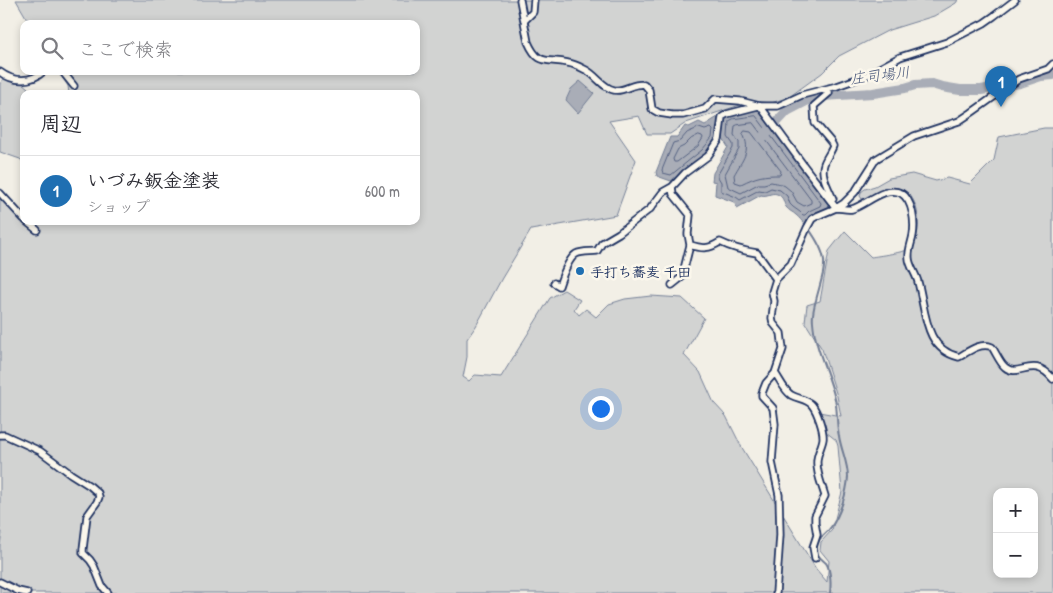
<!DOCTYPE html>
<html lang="ja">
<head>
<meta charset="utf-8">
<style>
	:root { --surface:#fff; --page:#f2f2f3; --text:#2b2b33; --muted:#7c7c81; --line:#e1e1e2; --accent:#1f6fb2 }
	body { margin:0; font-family:"Patrick Hand","Klee One",sans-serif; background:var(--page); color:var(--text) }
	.controls { position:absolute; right:15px; bottom:15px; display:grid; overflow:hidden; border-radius:10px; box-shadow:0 2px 8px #0003 }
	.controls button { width:45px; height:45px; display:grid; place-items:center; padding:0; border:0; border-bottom:1px solid var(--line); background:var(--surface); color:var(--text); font:25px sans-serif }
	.you { position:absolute; left:600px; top:408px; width:18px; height:18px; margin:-12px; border:4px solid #fff; border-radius:50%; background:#1a73e8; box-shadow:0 0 0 8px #1a73e833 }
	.badge { display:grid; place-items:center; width:32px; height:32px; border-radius:50%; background:var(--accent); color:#fff; font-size:16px; font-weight:700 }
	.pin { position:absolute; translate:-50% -41px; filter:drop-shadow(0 1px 2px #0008) }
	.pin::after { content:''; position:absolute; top:26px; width:18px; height:15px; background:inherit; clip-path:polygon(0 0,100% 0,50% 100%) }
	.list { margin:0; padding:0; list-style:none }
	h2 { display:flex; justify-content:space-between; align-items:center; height:65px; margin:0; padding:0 20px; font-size:21px }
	h2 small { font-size:16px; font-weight:400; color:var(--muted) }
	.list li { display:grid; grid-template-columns:32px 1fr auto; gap:15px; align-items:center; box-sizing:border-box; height:70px; padding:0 20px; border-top:1px solid var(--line) }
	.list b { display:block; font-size:19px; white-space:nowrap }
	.list p { margin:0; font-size:16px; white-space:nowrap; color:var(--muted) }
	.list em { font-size:16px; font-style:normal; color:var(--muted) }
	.icon { flex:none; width:28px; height:28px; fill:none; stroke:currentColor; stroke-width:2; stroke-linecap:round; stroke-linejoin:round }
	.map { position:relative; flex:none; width:1053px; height:593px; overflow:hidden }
	.search { position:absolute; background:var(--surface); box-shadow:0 2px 8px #0003; left:20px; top:20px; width:400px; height:55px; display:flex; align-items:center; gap:12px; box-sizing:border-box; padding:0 18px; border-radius:10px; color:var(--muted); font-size:19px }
	.panel { position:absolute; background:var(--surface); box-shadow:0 2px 8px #0003; left:20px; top:90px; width:400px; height:135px; border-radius:10px }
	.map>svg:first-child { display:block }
	.green { fill:#d2d3d2; stroke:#768198; fill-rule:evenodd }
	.water { fill:#a9adb7; stroke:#707b93 }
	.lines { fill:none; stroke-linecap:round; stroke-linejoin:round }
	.shore { stroke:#546182; stroke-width:1 }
	.stream { stroke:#707b93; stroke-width:2 }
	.river { stroke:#a9adb7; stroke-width:10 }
	.minor-casing { stroke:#1b2f5e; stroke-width:9 }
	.minor { stroke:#fbf7ec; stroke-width:5.5 }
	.poi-dot { fill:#1f6fb2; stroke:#fbf7ec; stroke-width:2 }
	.labels { text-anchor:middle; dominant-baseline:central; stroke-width:5; stroke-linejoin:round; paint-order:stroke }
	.poi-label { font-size:14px; font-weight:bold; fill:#1b2f5e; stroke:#fbf7ec; text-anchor:start }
	.water-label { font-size:15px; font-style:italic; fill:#465579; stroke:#fbf7ec }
</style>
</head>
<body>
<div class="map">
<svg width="1053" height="593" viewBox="0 0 1053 593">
	<rect width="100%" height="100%" fill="#f2efe6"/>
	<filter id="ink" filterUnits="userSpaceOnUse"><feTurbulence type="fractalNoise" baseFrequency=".02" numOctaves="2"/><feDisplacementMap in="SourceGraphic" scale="10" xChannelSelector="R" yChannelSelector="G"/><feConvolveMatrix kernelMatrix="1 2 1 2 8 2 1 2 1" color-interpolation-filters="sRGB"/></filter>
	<g filter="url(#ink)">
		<path class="green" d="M16,0h942l-2,3 -22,13 -45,14 -50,26 -17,17 -33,24 -18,6 -19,-2 -66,22 -16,11h-23l-8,-18 -30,5 27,39 -20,55 -85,15 -29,48 -26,48 -9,13v18l-4,20 6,4 6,-6 26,2 49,-79 14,-8 16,10 -6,9 5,6 7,-6 10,8 13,-13 16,-5 26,-3 31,2 22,20 -20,37 16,17 14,31 12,13 15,30 75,123 11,13 2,-21 -9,-11 1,-8 11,-12 10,-38 -4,-46 -2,-6 -10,-8 -7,-20 22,4 -4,-20 -15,-47 -17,-27 2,-17 13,-4 9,-50 16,-20 26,26c6,-1 35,-5 38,-8 15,-11 12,-56 -9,-60 -12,-2 -27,6 -38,10l-2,-3 1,-4 4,-3 10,-3 14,-8 23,-4 24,7 11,-3 23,6 24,-24 5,-23 45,-9h9v465h-1053v-48l2,-13 -2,-2v-333l24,24h392v-127h-347l-1,-8 -10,-15h358v-47h-386zM997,492h37v82h-37z
			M4,77l18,6 6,5v6h-4v69l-4,-4 -20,-7v-68z"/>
		<path class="water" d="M580,81l14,12 -16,20 -12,-13 5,-11z
			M758,110l72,97 -18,8 -7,9c-4,-3 -5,-6 -9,-9 -3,-3 -7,-4 -10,-8 -3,-5 -2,-10 -9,-13 -6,-2 -10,3 -16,1l-24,13 -3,-6 -19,-7 1,-13 -4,-1 1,-8 15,-26 -5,-8 2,-22 7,-3z
			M721,115l-5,25 -10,14 -35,27 -14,-5 -1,-4 14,-35h7l8,-11 4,1 10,-5 6,3z"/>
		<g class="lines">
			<path class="shore" d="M756,116l65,87 -1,3 -11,5 -4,4h-2l-3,-3 -7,-5 -3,-3 -3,-8 -7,-6 -9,-2 -6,3 -6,-1 -19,10 -4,-3 -15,-6v-9l-3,-5v-3l15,-26v-4l-5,-7 1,-16 4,-2z
				M753,123l58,77v3l-7,3 -7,-4 -6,-11 -6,-5 -4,-2 -10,-2 -7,2h-6l-17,9 -13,-6 -3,-13 14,-25v-7l-5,-7 1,-9 2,-1z
				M699,128l6,2 6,-2 2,2 -1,8 -10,12 -31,25 -8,-2 -1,-3 11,-27 7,-2 7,-8z
				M745,131l6,1 30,39 -1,4c-17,0 -23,1 -39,9l-6,-2 -1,-7c8,-15 18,-24 9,-41z
				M699,135l3,1 1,2 -5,8 -21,16h-3l-1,-3 5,-10 6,-3 7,-7z"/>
			<path class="stream" d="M809,229c22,31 16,36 7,71 -2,7 -4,15 -3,22 2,27 16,51 22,77 3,12 1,25 4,37 2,14 9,27 9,41 -1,15 -8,38 -17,50 -5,8 -14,10 -14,21 -1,8 4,10 9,15 5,7 5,22 4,30"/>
			<path class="river" d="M762,138l25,-27 21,-11 14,-4 51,-3 32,-5 10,-3 17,-1 10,3 18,3h21l39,-7 21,-7 12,-1"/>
			<defs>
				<path id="minor" d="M520,0l8,42c11,25 19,16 40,21 7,1 12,4 18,7 10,5 17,18 28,20 8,2 15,-4 22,-5 3,-1 5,0 8,-1l5,6 3,19 7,4 13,2h11l22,-6 10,-10 25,2 20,5h18l24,-11 35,-9 28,-10 35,-19 47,-15 37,-19 10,-7 21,-16
					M524,21l9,-9 1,-12
					M62,71l12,15
					M0,72c13,10 31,11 44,-1
					M829,88v5l-15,13 1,17 16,19 2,4c-2,6 -7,12 -9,18 -4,11 5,25 9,35
					M758,106l-31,8 -5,3 -3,23 -11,16 -23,17 -13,14 1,7 17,21 -2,19 2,11c13,4 19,4 30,-3 12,6 24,9 37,11l19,26
					M760,106l44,60 32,42c5,0 11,2 16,1 14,-4 33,-24 49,-16 12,7 14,30 12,42 -1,7 -5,15 -4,23 0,7 7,16 9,24 8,29 6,67 41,75 10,-6 22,-15 33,-10 4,6 8,16 13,20 14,12 28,-13 48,12
					M0,193l24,26
					M26,221l11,9
					M554,283l5,3c3,-9 9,-27 17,-32 6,-3 15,-2 21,-3l5,-8 17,-10 31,-24 13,-17 9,-5
					M672,285l10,-8 8,-32
					M775,373c5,7 9,17 16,22 7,4 16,4 21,10 5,6 12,26 11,34 -1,7 -6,15 -6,22 -1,12 5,24 8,35l-10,20v7l2,12 -4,12 2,11
					M0,435h5l35,16 31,23 19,12 8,7 1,4 -2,5 -10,14 -4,33v4l7,7 4,6 8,20 6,7
					M0,582l18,9 9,2
					M776,593l4,-58 -1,-40 -7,-33 3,-38 -2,-16 -11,-12v-3l4,-10 9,-10 8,-24 -2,-16 -8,-10 -1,-5 2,-17 -2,-9 4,-13 15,-15 16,-36 5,-9 5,-3 19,-8 8,-5 11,-11 21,-33 38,-23 45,-15 12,-8 48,-34 29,-10 5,-5"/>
			</defs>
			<use href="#minor" class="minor-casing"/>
			<use href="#minor" class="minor"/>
		</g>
	</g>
	<circle class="poi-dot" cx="580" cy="271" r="5"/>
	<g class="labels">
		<g class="poi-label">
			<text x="590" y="271">手打ち蕎麦 千田</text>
		</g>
		<g class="water-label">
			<text transform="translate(880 75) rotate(-7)">庄司場川</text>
		</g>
	</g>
</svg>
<div class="controls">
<button>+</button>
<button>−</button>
</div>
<div class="you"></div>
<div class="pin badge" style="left:1001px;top:107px">1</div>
<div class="search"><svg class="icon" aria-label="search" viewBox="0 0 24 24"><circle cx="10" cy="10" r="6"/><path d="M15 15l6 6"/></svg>ここで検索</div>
<section class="panel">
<h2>周辺<small></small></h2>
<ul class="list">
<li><span class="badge">1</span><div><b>いづみ鈑金塗装</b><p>ショップ</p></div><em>600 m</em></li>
</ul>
</section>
</div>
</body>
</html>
